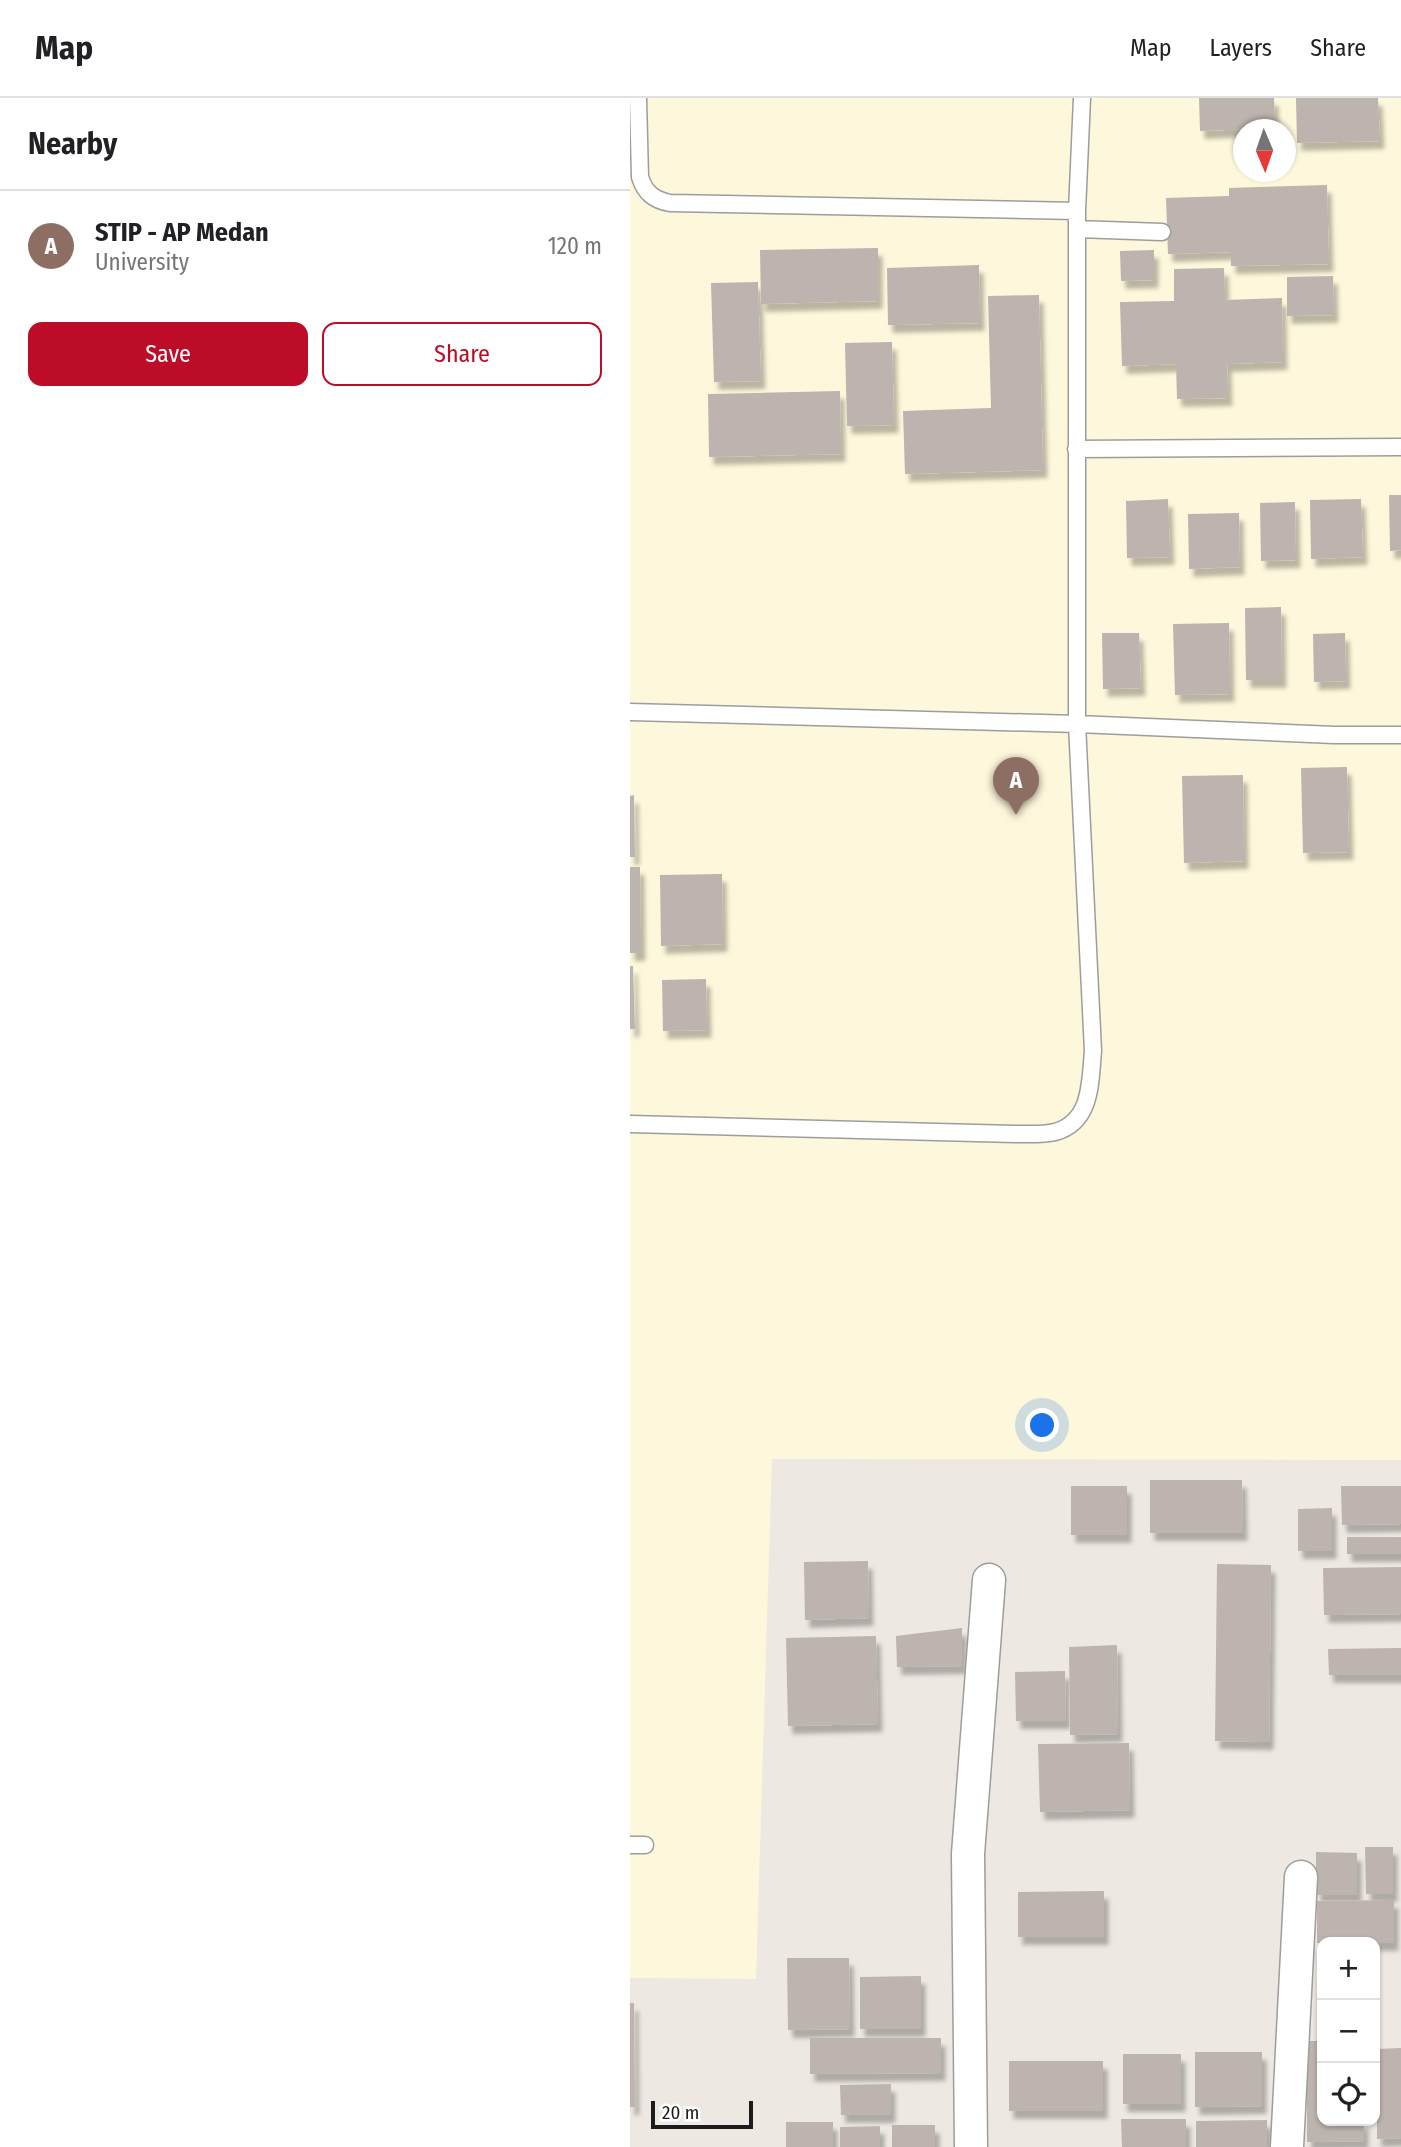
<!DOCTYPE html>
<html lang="en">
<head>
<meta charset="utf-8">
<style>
	:root { --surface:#fff; --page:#f2f2f2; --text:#202124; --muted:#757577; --line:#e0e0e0; --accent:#bd0c28 }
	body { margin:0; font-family:"Fira Sans Condensed",sans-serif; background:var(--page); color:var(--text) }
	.controls { position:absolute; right:21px; bottom:21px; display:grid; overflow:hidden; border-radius:14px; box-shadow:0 2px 5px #0004 }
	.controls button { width:63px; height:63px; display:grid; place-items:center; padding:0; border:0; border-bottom:2px solid var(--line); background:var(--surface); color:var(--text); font:35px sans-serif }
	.compass { position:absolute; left:603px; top:21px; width:63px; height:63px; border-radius:50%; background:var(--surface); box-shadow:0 2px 5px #0004; rotate:178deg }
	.scale { position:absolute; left:21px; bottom:18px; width:102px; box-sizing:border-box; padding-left:7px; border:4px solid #1c1c1c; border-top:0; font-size:19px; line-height:24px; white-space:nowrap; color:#1c1c1c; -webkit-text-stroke:5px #fff; paint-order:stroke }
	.you { position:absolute; left:413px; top:1328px; width:24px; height:24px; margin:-18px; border:5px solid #fff; border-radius:50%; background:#1a73e8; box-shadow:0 0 0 10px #1a73e833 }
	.badge { display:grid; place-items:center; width:46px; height:46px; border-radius:50%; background:var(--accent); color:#fff; font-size:23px; font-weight:700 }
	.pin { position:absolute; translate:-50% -58px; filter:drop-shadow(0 2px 4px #0008) }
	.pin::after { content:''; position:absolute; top:37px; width:24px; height:21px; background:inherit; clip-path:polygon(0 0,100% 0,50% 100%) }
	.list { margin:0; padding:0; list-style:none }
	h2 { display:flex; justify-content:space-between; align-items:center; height:91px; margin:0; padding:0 28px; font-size:30px }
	h2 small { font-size:23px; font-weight:400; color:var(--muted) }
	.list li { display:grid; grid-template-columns:46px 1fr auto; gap:21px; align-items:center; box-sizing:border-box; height:112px; padding:0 28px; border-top:2px solid var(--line) }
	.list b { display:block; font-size:26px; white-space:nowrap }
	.list p { margin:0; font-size:23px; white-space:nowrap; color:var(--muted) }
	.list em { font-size:23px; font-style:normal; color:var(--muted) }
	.actions { display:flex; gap:14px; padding:21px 28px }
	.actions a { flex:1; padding:16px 0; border:2px solid var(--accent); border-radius:14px; text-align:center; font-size:24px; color:var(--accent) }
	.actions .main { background:var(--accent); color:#fff }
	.icon { flex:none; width:38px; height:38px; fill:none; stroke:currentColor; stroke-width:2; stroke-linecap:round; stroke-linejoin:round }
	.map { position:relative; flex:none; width:771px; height:2049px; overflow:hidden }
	header { display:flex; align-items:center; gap:42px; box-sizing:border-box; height:98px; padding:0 35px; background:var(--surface); border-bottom:2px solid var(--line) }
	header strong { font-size:33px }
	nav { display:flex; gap:38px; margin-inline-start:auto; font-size:24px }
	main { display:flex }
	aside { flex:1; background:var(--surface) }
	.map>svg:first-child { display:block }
	.education { fill:#fdf7db; fill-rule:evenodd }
	.building { fill:#bdb3af; filter:url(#shadow) }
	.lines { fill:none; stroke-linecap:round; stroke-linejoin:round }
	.lane-casing { stroke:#9d9d9d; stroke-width:19 }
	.street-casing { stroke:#9d9d9d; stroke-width:35 }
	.lane { stroke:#fff; stroke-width:16 }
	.street { stroke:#fff; stroke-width:32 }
</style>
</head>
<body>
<header>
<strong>Map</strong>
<nav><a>Map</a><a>Layers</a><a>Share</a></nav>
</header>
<main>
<aside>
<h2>Nearby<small></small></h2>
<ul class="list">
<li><span class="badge" style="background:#8d6e63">A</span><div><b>STIP - AP Medan</b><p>University</p></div><em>120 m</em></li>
</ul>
<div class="actions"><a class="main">Save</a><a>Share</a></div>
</aside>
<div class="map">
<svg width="771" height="2049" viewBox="0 0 771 2049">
	<defs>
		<filter id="shadow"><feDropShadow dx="4.5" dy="8" stdDeviation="2" flood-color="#0004"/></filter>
	</defs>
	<rect width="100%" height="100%" fill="#ede8e2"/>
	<path class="education" d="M0,0h771v1362l-629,-1 -16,520 -126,-1zM614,32h42v42h-42z"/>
	<path class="building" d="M569,0h75l1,30 -75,3z
		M666,0h82l2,43 -83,2z
		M697,87l2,79 -98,2v-14l-63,2 -2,-56 63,-2v-8z
		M248,150v53l-117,3 -1,-54z
		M524,152v30l-33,1 -1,-30z
		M349,167l1,58 -92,2 -1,-57z
		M594,170l1,32 57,-2 1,64 -56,2 1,34 -51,1 -1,-35 -54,2 -2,-64 54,-1v-32z
		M703,178l1,39 -47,1v-39z
		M128,184l3,99 -47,1 -3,-99z
		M409,197l4,175 -138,4 -2,-63 88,-3 -3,-112z
		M262,244l2,83 -47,1 -2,-83z
		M210,293l1,63 -132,3 -1,-63z
		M759,397h12v55l-11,1z
		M538,401l2,58 -43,1 -1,-57z
		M731,401l2,58 -52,2 -1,-59z
		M665,404l1,58 -35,1 -1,-58z
		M609,415l1,54 -51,2 -1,-55z
		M651,509l1,73h-36l-1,-72z
		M599,525l1,71 -55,1 -2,-71z
		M472,535h37l2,55 -38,1z
		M715,535l1,48 -32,1 -1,-48z
		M717,669l2,85 -46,1 -2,-85z
		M613,677l1,86 -60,2 -2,-87z
		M4,697l1,62h-5v-61z
		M0,769h10l1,86h-11z
		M92,776l1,70 -62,2 -1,-71z
		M0,868h3l2,63h-5z
		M76,881l1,51 -44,1 -1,-51z
		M520,1382h92l1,53h-93z
		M441,1388h56v49h-56z
		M711,1388h60v38l-59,1z
		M702,1410v43h-34v-42z
		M717,1439h54v17h-54z
		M238,1463l1,57 -64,2 -1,-58z
		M587,1466l54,1 -2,177 -54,-1z
		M771,1469v47l-77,1 -1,-47z
		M332,1530v38l-65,1 -1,-31z
		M246,1538l2,88 -90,2 -2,-88z
		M487,1547l1,89 -48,1 -1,-88z
		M771,1550v27h-72l-1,-26z
		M435,1573l1,50h-50l-1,-49z
		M499,1645l1,67 -90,2 -2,-68z
		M735,1749h28v47h-27z
		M686,1754l41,1v42h-41z
		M474,1793v46h-86v-45z
		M764,1802v43h-77v-42z
		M157,1860h62l1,71 -62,1z
		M291,1878v53h-61v-52z
		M0,1905h4l1,104h-5z
		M180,1940h131v35l-131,1z
		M677,1943h15v80h42v20l-57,1z
		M771,1950v90l-24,1v-90z
		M565,1954h67v54l-67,1z
		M493,1956h58v50h-58z
		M379,1963h94v50h-94z
		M261,1986v31h-50l-1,-30z
		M491,2021h65v28h-64z
		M637,2022v27h-71v-26z
		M156,2024h47v25h-47z
		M262,2027h43v22h-43z
		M250,2028v21h-40v-20z"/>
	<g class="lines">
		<defs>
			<path id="lane" d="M8,0l2,79c5,16 14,23 30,26l407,8
				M447,131l85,3
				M446,351l325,-2
				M0,614l447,12 257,11h67
				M0,1026l385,10c13,0 28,1 40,-2 37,-10 35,-50 38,-81l-16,-327v-513l5,-113
				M0,1747h15"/>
			<path id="street" d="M341,2049l-3,-293 21,-274
				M657,2049l14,-270"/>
		</defs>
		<use href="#lane" class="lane-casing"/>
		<use href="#street" class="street-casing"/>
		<use href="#lane" class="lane"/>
		<use href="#street" class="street"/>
	</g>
</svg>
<div class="controls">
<button>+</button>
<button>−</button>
<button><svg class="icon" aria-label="locate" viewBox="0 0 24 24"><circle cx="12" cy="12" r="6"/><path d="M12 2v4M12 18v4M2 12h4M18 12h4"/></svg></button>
</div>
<svg class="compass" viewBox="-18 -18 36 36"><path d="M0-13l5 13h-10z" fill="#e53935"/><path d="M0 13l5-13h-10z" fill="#757577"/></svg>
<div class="scale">20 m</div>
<div class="you"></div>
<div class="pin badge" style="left:386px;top:717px;background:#8d6e63">A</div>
</div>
</main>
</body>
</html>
